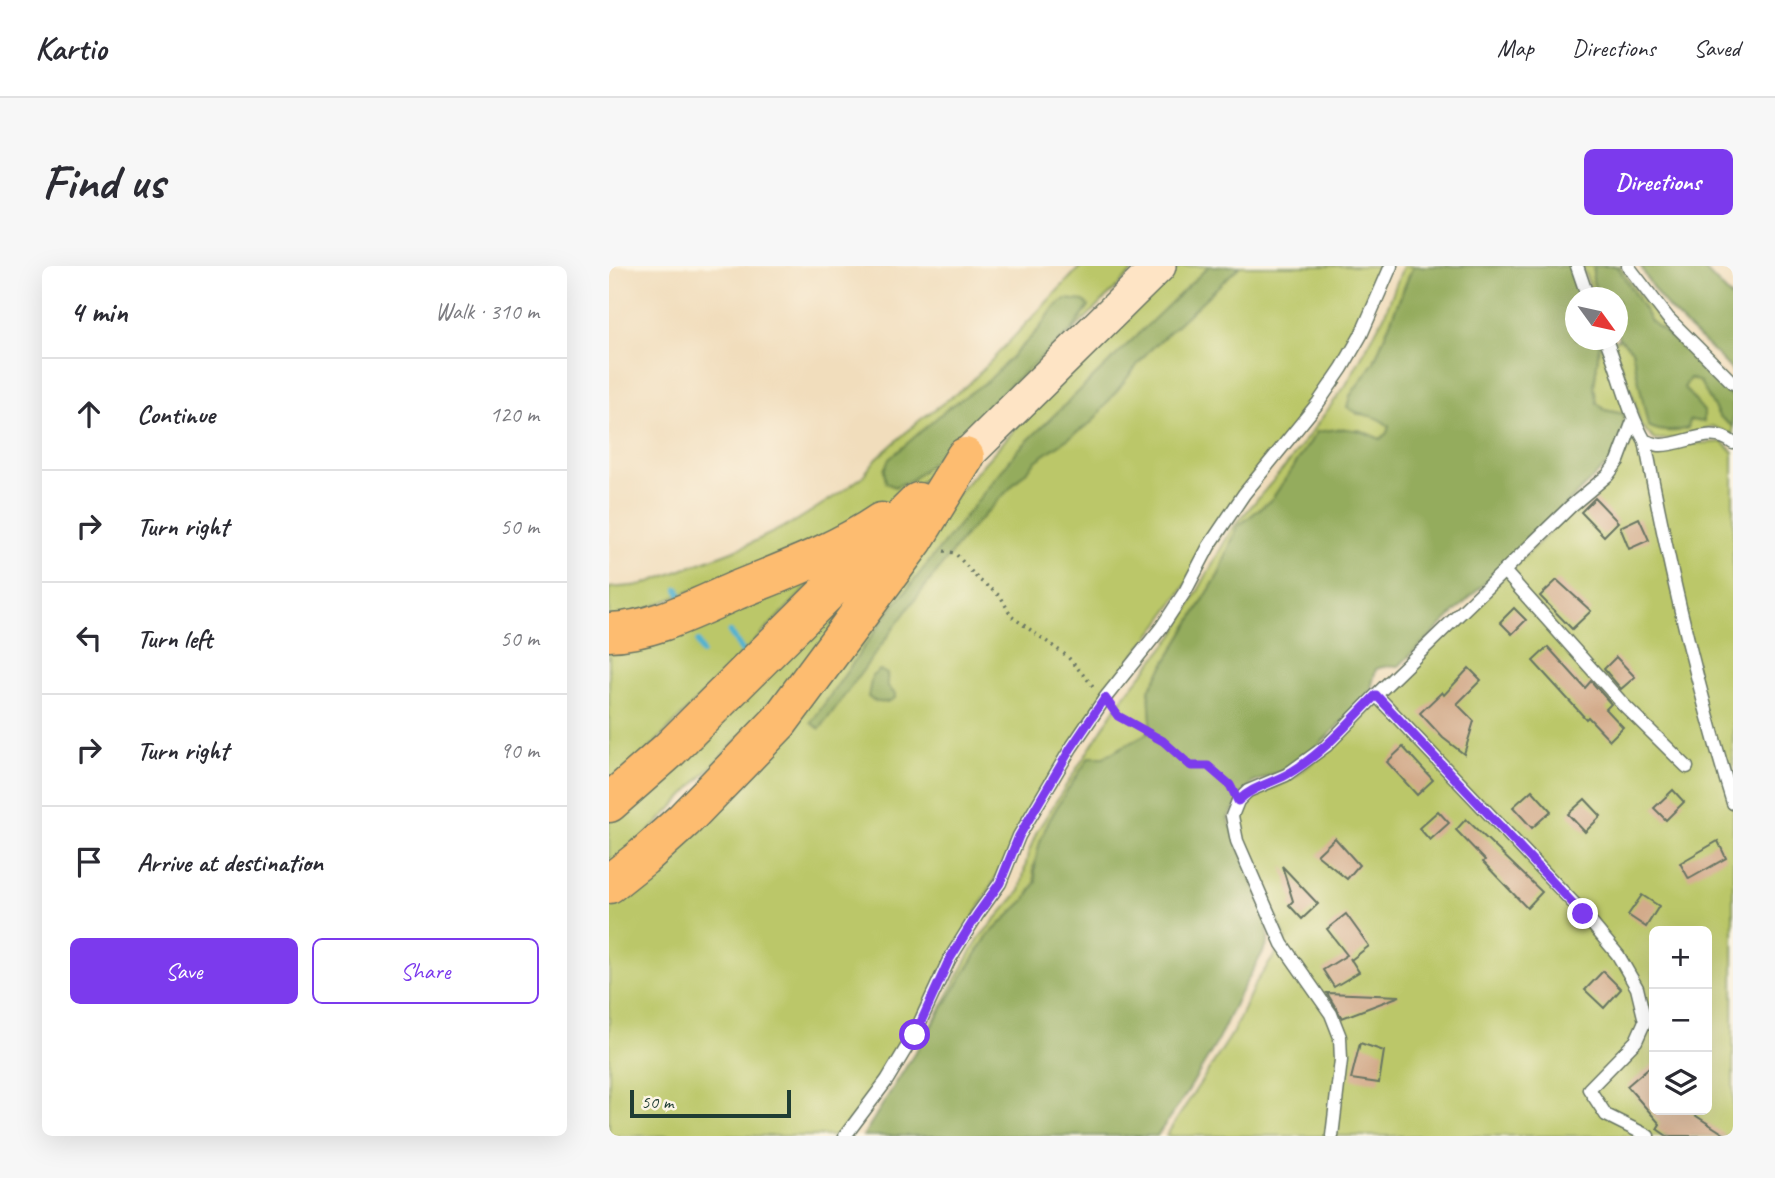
<!DOCTYPE html>
<html lang="en">
<head>
<meta charset="utf-8">
<style>
	:root { --surface:#fff; --page:#f7f7f7; --text:#2b2b33; --muted:#7c7c81; --line:#e1e1e2; --accent:#7c3aed }
	body { margin:0; font-family:Caveat,sans-serif; background:var(--page); color:var(--text) }
	.controls { position:absolute; right:21px; bottom:21px; display:grid; overflow:hidden; border-radius:10px; box-shadow:0 7px 28px #0002 }
	.controls button { width:63px; height:63px; display:grid; place-items:center; padding:0; border:0; border-bottom:2px solid var(--line); background:var(--surface); color:var(--text); font:35px sans-serif }
	.compass { position:absolute; left:956px; top:21px; width:63px; height:63px; border-radius:50%; background:var(--surface); box-shadow:0 7px 28px #0002; rotate:123deg }
	.scale { position:absolute; left:21px; bottom:18px; width:161px; box-sizing:border-box; padding-left:7px; border:4px solid #1f3d34; border-top:0; font-size:19px; line-height:24px; white-space:nowrap; color:#1f3d34; -webkit-text-stroke:5px #fcf5e5; paint-order:stroke }
	.stop { position:absolute; width:21px; height:21px; margin:-16px; border:5px solid #7c3aed; border-radius:50%; background:#fff }
	.stop.end { background:#7c3aed; border-color:#fff; box-shadow:0 2px 7px #0008 }
	.list { margin:0; padding:0; list-style:none }
	h2 { display:flex; justify-content:space-between; align-items:center; height:91px; margin:0; padding:0 28px; font-size:30px }
	h2 small { font-size:23px; font-weight:400; color:var(--muted) }
	.list li { display:grid; grid-template-columns:46px 1fr auto; gap:21px; align-items:center; box-sizing:border-box; height:112px; padding:0 28px; border-top:2px solid var(--line) }
	.list b { display:block; font-size:26px; white-space:nowrap }
	.list em { font-size:23px; font-style:normal; color:var(--muted) }
	.actions { display:flex; gap:14px; padding:21px 28px }
	.actions a { flex:1; padding:16px 0; border:2px solid var(--accent); border-radius:10px; text-align:center; font-size:24px; color:var(--accent) }
	.actions .main { background:var(--accent); color:#fff }
	.icon { flex:none; width:38px; height:38px; fill:none; stroke:currentColor; stroke-width:2; stroke-linecap:round; stroke-linejoin:round }
	.map { position:relative; flex:none; width:1124px; height:870px; overflow:hidden; border-radius:10px }
	header { display:flex; align-items:center; gap:42px; box-sizing:border-box; height:98px; padding:0 35px; background:var(--surface); border-bottom:2px solid var(--line) }
	header strong { font-size:33px }
	nav { display:flex; gap:38px; margin-inline-start:auto; font-size:24px }
	.intro { display:flex; align-items:center; justify-content:space-between; box-sizing:border-box; height:168px; padding:0 42px }
	h1 { margin:0; font-size:49px }
	.button { padding:18px 32px; border-radius:10px; background:var(--accent); color:#fff; font-size:24px; font-weight:700 }
	main { display:flex; gap:42px; padding:0 42px }
	aside { flex:1; background:var(--surface); border-radius:10px; box-shadow:0 7px 28px #0002 }
	.map>svg:first-child { display:block }
	.green { fill:#bbc769; stroke:#6d824e; stroke-width:2; fill-rule:evenodd }
	.forest { fill:#94ac5d; stroke:#5a7448; stroke-width:2 }
	.lines { fill:none; stroke-linecap:round; stroke-linejoin:round }
	.stream { stroke:#52b2d0; stroke-width:6 }
	.building { fill:#d3ab8b }
	.service-casing { stroke:#687564; stroke-width:15 }
	.secondary-casing { stroke:#687564; stroke-width:36 }
	.trunk-casing { stroke:#687564; stroke-width:41 }
	.path { stroke:#687564; stroke-width:3.5; stroke-dasharray:2 5; stroke-linecap:butt }
	.service { stroke:#fff; stroke-width:12 }
	.secondary { stroke:#fee4c5; stroke-width:33 }
	.trunk { stroke:#fdbc6f; stroke-width:38 }
	.route { stroke:#7c3aed; stroke-width:9 }
</style>
</head>
<body>
<header>
<strong>Kartio</strong>
<nav><a>Map</a><a>Directions</a><a>Saved</a></nav>
</header>
<div class="intro"><h1>Find us</h1><a class="button">Directions</a></div>
<main>
<aside>
<h2>4 min<small>Walk · 310 m</small></h2>
<ul class="list">
<li><svg class="icon" aria-label="ahead" viewBox="0 0 24 24"><path d="M12 20V5M6 11l6-6 6 6"/></svg><div><b>Continue</b></div><em>120 m</em></li>
<li><svg class="icon" aria-label="right" viewBox="0 0 24 24"><path d="M7 20v-9h11M14 6l5 5-5 5"/></svg><div><b>Turn right</b></div><em>50 m</em></li>
<li><svg class="icon" aria-label="left" viewBox="0 0 24 24"><path d="M17 20v-9H6M10 6l-5 5 5 5"/></svg><div><b>Turn left</b></div><em>50 m</em></li>
<li><svg class="icon" aria-label="right" viewBox="0 0 24 24"><path d="M7 20v-9h11M14 6l5 5-5 5"/></svg><div><b>Turn right</b></div><em>90 m</em></li>
<li><svg class="icon" aria-label="arrive" viewBox="0 0 24 24"><path d="M6 21V4h12l-3 4 3 4H6"/></svg><div><b>Arrive at destination</b></div></li>
</ul>
<div class="actions"><a class="main">Save</a><a>Share</a></div>
</aside>
<div class="map">
<svg width="1124" height="870" viewBox="0 0 1124 870">
	<rect width="100%" height="100%" fill="#fcf5e5"/>
	<filter id="ink" filterUnits="userSpaceOnUse"><feTurbulence type="fractalNoise" baseFrequency=".0143" numOctaves="2"/><feDisplacementMap in="SourceGraphic" scale="14" xChannelSelector="R" yChannelSelector="G"/><feConvolveMatrix kernelMatrix="1 2 1 2 8 2 1 2 1" color-interpolation-filters="sRGB"/></filter>
	<filter id="wash" filterUnits="userSpaceOnUse"><feTurbulence type="fractalNoise" baseFrequency=".00686" numOctaves="4" result="noise"/><feDisplacementMap in="SourceGraphic" scale="28" xChannelSelector="R" yChannelSelector="G"/><feGaussianBlur stdDeviation="1.57" result="paint"/><feColorMatrix in="noise" values="0 0 0 0 0 0 0 0 0 0 0 0 0 0 0 0 0 1.4 0 .05"/><feComposite in="paint" operator="in"/></filter>
	<g filter="url(#wash)">
		<rect width="100%" height="100%" fill="#f1ddbc"/>
		<path class="green" d="M472,0h57l-225,224 -32,24 -272,110v-36l33,-3 103,-39 51,-25 44,-28 22,-16 15,-19 43,-38 49,-36z
			M571,0h207l-29,67 -20,32 -180,260 -56,70 -98,168 -94,169 -28,45 -43,59h-230v-242l377,-433 39,-43z
			M794,0h10l-39,96 -24,34 7,18c14,0 21,3 32,12l-2,7 -7,6 -20,-9 -43,2 -45,67 -35,28 -18,47 -70,116 2,31 -3,12 -44,24 -71,110 2,16 -9,16 -39,38 -71,116 63,-115 41,-47 8,-37 9,-23 81,-127 56,-69 57,-105 58,-68 57,-77 38,-69z
			M973,0h38l15,23 35,44 19,15 44,47v40l-21,-9 -26,11 -31,3 -14,-14 -7,-27 -23,-59h7v-42l-24,-1z
			M991,74l23,62 1,12 -19,-4 -8,-7 -3,-15z
			M1024,169l7,9h44l39,-2 10,10v684h-567l66,-102 23,-50 31,-45 -49,-111c2,-38 27,-33 53,-48 11,-7 21,-17 31,-24l242,-237 25,-20zM1045,665h53v179h-53z
			M227,292l-227,232v-150z
			M252,307l-42,81 -210,220v-59z"/>
		<path class="forest" d="M600,0h31l-93,87 -55,69 -55,38 -69,72 -58,74 -90,123 -9,-6 74,-106 133,-167z
			M804,0h157l13,31 -7,1v42h24l-6,47 3,16 8,7 19,4v12l-11,33 -214,207h-13l-10,3 -6,24 -58,59 -22,16 -38,15 -24,35 40,102v23l-29,52 -22,47 -29,49 -31,45h-294l124,-199 39,-38 10,-17c-8,-43 31,-89 53,-125h15l44,-24 3,-12 -2,-31 70,-116 18,-47 35,-28 45,-67c27,-5 37,-5 63,7l7,-6 2,-7c-18,-15 -26,-7 -42,-19l3,-11 24,-34z
			M985,0h23l34,55 46,38 36,40v28l-14,-11 -19,-34 -10,-4 -6,10 20,23v11l-14,-2 -2,8c-14,5 -26,5 -40,-2l-16,-76 -14,-13v-39c-22,0 -28,-12 -24,-32z
			M1032,0h55l9,4 28,29v73c-30,-35 -74,-62 -92,-106z
			M456,33l19,2 5,5 -17,24 -79,70 -35,40 -45,39 -18,8 -9,-4 -2,-13 5,-11 59,-51 41,-28 49,-50 15,-21z
			M271,404l7,4 1,13 7,7v4c-9,6 -18,6 -27,-1l4,-21z"/>
		<g class="lines">
			<path class="stream" d="M69,323l4,11
				M121,366l15,23
				M89,376l4,11"/>
		</g>
		<g id="blocks">
			<path class="building" d="M986,232l23,24 -14,14 -23,-24z
				M1030,252l10,22 -20,9 -9,-22z
				M948,314l34,31 -19,18 -32,-33z
				M905,342l12,12 -14,14 -12,-12z
				M939,381l37,41 6,-7 20,23 -5,5 17,18 -13,13 -22,-23 -2,2 -53,-58z
				M1007,391l19,20 -14,12 -17,-20z
				M860,402l12,12 -24,24 17,17 -10,33 -21,-16 -23,-25 22,-21 2,3z
				M794,481l30,33 -16,15 -30,-33z
				M923,524l19,21 -19,17 -19,-21z
				M1064,524l11,12 -18,18 -12,-12z
				M976,533l16,17 -16,16 -17,-18z
				M829,545l11,12 -19,17 -11,-12z
				M857,553l76,73 -15,16 -44,-46 2,-2 -29,-30z
				M726,572l24,27 -12,14 -30,-24z
				M1109,575l8,17 -37,21 -9,-16z
				M673,600l36,38 -16,15 -13,-14 4,-4z
				M1033,629l17,11 -13,21 -18,-12z
				M737,648l23,32 -18,14 -1,-2 9,14 -25,15 -11,-17 24,-15 -20,-26z
				M994,705l18,18 -17,19 -19,-18z
				M718,727l73,3 -58,22z
				M751,777l24,8 -5,32 -28,-4z
				M1045,797v47h33l40,26h-60l-10,-7 3,-5 -33,-38z"/>
		</g>
	</g>
	<g filter="url(#ink)">
		<use href="#blocks" fill-opacity="0" stroke="#687564" stroke-width="2"/>
		<g class="lines">
			<defs>
				<path id="service" d="M968,0l11,32
					M1019,0l40,52 65,65
					M997,74c14,33 21,70 39,101 23,122 51,243 88,362
					M1024,155l-15,40 -10,14 -37,31 -195,189 207,218 35,42 19,33 8,33 -9,20 -47,48 17,26 42,21
					M1036,175c5,1 11,4 16,4 25,0 50,-20 72,-2
					M895,305l119,133 64,63
					M236,870l42,-56 27,-45 35,-75 28,-45 23,-32 19,-47 52,-88 34,-50 56,-70 25,-38 23,-44 35,-52 74,-91 24,-35 19,-33 30,-69
					M723,870l9,-76 -1,-23 -9,-23 -49,-70 -45,-103 -5,-25 6,-15 10,-10 38,-16 40,-29 50,-51"/>
				<path id="secondary" d="M356,191l194,-191"/>
				<path id="trunk" d="M0,366c45,-1 86,-24 126,-41 49,-20 102,-39 146,-69
					M0,537l59,-52 250,-249
					M0,618l34,-27 41,-37 95,-98 135,-182 51,-83"/>
			</defs>
			<use href="#service" class="service-casing"/>
			<use href="#secondary" class="secondary-casing"/>
			<use href="#trunk" class="trunk-casing"/>
			<path class="path" d="M335,285l11,2 22,25 24,19 10,19 56,40 26,30
				M505,444c11,15 32,21 48,30 11,7 19,18 29,26l17,1 23,19"/>
			<use href="#service" class="service"/>
			<use href="#secondary" class="secondary"/>
			<use href="#trunk" class="trunk"/>
		</g>
	</g>
	<g class="lines" filter="url(#ink)">
		<path class="route" d="M306,769l34,-75 28,-45 23,-32 19,-47 52,-88 34,-50 13,18 45,25 28,25h17l22,19 8,16c14,-14 31,-17 48,-26 35,-19 62,-52 90,-80l207,219"/>
	</g>
</svg>
<div class="controls">
<button>+</button>
<button>−</button>
<button><svg class="icon" aria-label="layers" viewBox="0 0 24 24"><path d="M12 4l9 5-9 5-9-5zM3 14l9 5 9-5"/></svg></button>
</div>
<svg class="compass" viewBox="-18 -18 36 36"><path d="M0-13l5 13h-10z" fill="#e53935"/><path d="M0 13l5-13h-10z" fill="#7c7c81"/></svg>
<div class="scale">50 m</div>
<div class="stop" style="left:306px;top:769px"></div>
<div class="stop end" style="left:974px;top:648px"></div>
</div>
</main>
</body>
</html>
